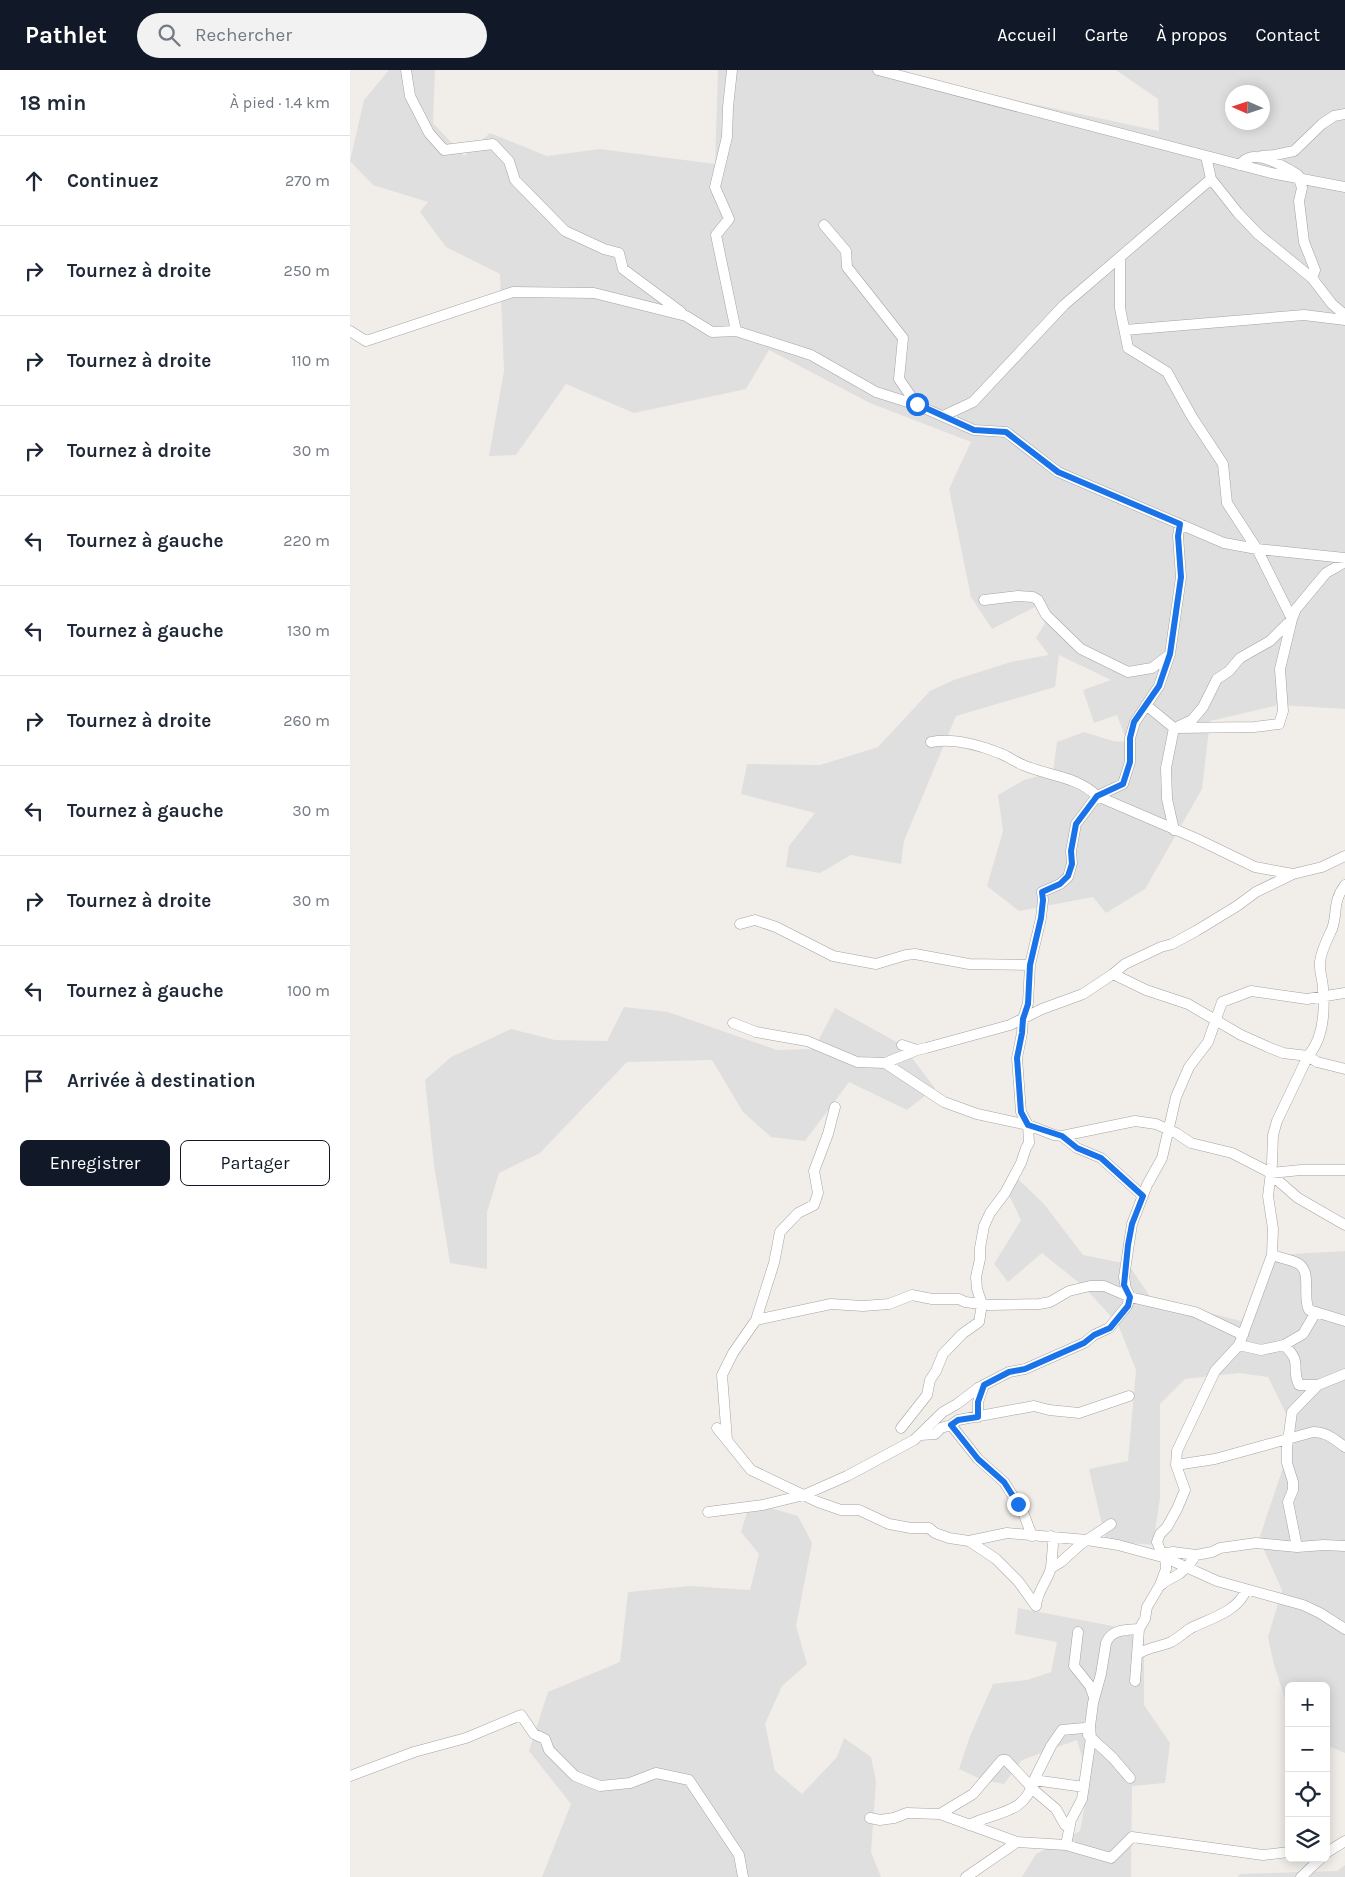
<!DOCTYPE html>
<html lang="fr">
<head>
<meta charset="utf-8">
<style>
	:root { --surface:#fff; --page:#f2f2f3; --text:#1f2937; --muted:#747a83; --line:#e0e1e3; --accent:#111827 }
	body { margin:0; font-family:Karla,sans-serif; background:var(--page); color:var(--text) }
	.controls { position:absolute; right:15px; bottom:15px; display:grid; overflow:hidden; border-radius:8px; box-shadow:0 2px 12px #0003 }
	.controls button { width:45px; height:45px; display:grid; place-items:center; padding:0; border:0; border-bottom:1px solid var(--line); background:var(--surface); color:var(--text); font:25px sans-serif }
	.compass { position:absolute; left:875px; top:15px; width:45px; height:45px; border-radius:50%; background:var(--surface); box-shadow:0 2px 12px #0003; rotate:273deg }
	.stop { position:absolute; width:15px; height:15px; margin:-11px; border:4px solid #1a73e8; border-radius:50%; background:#fff }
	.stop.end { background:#1a73e8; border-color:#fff; box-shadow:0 1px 5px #0008 }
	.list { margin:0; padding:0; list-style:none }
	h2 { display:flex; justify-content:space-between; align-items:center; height:65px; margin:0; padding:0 20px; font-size:21px }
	h2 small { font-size:16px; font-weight:400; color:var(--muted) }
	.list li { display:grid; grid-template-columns:32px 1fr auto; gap:15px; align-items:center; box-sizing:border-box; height:90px; padding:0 20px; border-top:1px solid var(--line) }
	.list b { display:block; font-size:19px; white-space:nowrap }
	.list em { font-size:16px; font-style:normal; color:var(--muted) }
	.actions { display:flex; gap:10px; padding:15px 20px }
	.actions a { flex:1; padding:11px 0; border:1px solid var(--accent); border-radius:8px; text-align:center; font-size:18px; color:var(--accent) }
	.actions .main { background:var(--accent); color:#fff }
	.icon { flex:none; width:28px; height:28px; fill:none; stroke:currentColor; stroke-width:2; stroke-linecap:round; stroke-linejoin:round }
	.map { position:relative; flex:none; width:995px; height:1807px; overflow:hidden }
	header { display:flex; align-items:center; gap:30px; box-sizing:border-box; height:70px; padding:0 25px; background:var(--accent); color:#fff }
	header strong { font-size:24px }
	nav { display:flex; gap:28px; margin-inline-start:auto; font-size:18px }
	.search { width:350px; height:45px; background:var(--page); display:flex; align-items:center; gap:12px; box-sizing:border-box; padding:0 18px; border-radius:28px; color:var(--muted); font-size:19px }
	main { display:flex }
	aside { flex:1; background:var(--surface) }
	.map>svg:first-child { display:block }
	.residential { fill:#e0dfdf; fill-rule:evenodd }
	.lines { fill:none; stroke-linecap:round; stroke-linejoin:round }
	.minor-casing { stroke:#a3a3a3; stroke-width:11 }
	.minor { stroke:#fff; stroke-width:10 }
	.route { stroke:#1a73e8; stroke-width:6 }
</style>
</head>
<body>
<header>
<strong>Pathlet</strong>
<div class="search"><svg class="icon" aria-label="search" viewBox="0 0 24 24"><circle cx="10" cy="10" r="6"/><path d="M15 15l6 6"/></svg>Rechercher</div>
<nav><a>Accueil</a><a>Carte</a><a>À propos</a><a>Contact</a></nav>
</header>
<main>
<aside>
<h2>18 min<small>À pied · 1.4 km</small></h2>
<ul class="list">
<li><svg class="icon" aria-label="ahead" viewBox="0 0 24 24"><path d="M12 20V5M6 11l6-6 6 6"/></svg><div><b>Continuez</b></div><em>270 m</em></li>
<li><svg class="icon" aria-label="right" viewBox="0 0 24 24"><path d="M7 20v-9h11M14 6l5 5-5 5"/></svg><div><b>Tournez à droite</b></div><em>250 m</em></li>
<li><svg class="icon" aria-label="right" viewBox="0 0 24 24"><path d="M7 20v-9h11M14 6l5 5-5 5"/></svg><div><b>Tournez à droite</b></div><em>110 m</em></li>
<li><svg class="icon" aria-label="right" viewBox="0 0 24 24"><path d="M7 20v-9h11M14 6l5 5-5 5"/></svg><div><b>Tournez à droite</b></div><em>30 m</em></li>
<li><svg class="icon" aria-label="left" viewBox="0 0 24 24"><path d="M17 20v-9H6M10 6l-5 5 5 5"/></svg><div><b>Tournez à gauche</b></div><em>220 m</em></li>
<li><svg class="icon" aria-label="left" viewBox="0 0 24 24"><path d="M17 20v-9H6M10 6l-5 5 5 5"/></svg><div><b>Tournez à gauche</b></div><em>130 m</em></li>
<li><svg class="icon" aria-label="right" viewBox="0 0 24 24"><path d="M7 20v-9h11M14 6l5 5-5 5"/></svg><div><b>Tournez à droite</b></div><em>260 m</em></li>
<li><svg class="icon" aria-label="left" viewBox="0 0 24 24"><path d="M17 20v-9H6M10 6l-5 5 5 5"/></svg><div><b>Tournez à gauche</b></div><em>30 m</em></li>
<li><svg class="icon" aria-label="right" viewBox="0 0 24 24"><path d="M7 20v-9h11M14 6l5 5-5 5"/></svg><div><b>Tournez à droite</b></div><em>30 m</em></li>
<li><svg class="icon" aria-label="left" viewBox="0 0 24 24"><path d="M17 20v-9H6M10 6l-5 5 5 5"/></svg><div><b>Tournez à gauche</b></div><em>100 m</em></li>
<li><svg class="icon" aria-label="arrive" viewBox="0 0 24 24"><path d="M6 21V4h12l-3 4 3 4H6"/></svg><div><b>Arrivée à destination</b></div></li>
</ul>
<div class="actions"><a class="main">Enregistrer</a><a>Partager</a></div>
</aside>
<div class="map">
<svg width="995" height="1807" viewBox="0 0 995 1807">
	<rect width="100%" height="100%" fill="#f1eee9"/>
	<path class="residential" d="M39,0h46l-2,53 31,33 26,-23 57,23 53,-7 115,15 3,-94h163l14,4 264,57 -1,-32 -42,-29h229v639l-66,-4 -69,16 -8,68 -57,100 -39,24 -13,-16 -74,14 -32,-25 16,-55 -5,-36 26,-15 29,-8 4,-30 27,-10 29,9 14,1 -10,-27 -23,8 -11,-33 28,-10 -52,-25 -4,32 -99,29 -52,125 -3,23 -50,-9 -31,18 -34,-6 3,-21 26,-33 -74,-19 6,-30 73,1 58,-18 52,-56 24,-11 57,-18 38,-7 -13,-17 9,-15 -8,-17 -45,23 -21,-32 -22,-108 22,-47 -101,-39 -101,-53 -23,39 -112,24 -68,-29 -50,71 -27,1 15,-85 -4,-97 -54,-27 -26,-35 8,-10 -55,-17 -23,-24 14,-61zM882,22h30v30h-30z
		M274,937l44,5 109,38 37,-1 21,-41 67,37 33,43 -28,22 -58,-28 -44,59 -34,-4 -28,-25 -31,-52 -85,2 -87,91 -41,20 -12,39v57l-37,-6 -16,-98 -9,-85 26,-23 60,-28 44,11 52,1z
		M668,1109l26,25 39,51 45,9 23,34 90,23 33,-66 71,-4v502l-19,-8v-59h-37v25l-15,-46 -6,-28 14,-47 -23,-51 36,-107 -27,-55 -29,-4 -54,6 -25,25v94l-7,47 -47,-4 -17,-72 39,-8 8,-91 -18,-46 -35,-38 -41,-33 -34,29 -14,-18 27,-44 -14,-29z
		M400,1432l48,14 14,27 -16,83 11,38 -25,22 -17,38 10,47 27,23 35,-37 7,-19 27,19 5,24 -5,71 10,25h-339l29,-73 -42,-53 19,-59 72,-30 8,-70 62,-6 60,4 9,-36 -18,-22z
		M668,1538l126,24v73l26,38 -5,40 -33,3 -1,91h-109l14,-23 44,-23 9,-49 -12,-42 -55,20 -18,24 -21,-4 -24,-11 11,-33 23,-52 34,-4 24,-8 6,-30 -42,-8z
		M995,1795v12h-107l2,-3 97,-3z"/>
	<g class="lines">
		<defs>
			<path id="minor" d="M56,0l4,26 19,37 15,17 49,-6 16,17 6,19 50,51 39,18 15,4 4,16 58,43
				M382,0l-4,37 -1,30 -12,50 14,32 -13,16 20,96
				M528,0l393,103 74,14
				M856,86l5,23 27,34 20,21 54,44 20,26 13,11
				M912,86l13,-1 19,-4 28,-27 12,-8 11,-2
				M890,95c2,-3 5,-6 9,-7 13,-5 38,10 49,17l4,13 -3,13 5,41 11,28 -3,8
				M474,155l22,26 1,16 56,71 -4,41 18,26
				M770,189v49l8,40 39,24 25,45 31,47 4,39 30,46 35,70 -12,50 3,42 -4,13 -25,3 -80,1 -28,-23
				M775,260l179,-15 41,5
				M0,261l16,10 147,-49 81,1 92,23 26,16 24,-1 75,24 65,37 41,13 57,25 32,2 52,40 166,71 33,6 88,9
				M593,346l30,-14 91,-97 147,-126
				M634,530l34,-4 15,1 5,3 8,15 35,34 47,23 24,-4 17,-13
				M829,656l13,-6 11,-13 14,-28 12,-8 11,-13 30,-17 22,-22 4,-10 30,-36 19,-11
				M581,672c22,-4 48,3 68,11 9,3 16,9 24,12 25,11 54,11 74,31l98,42 60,29 38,7
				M824,760l-7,-31 -1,-31 8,-40
				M390,854l15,-4 21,7 57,29 43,8 30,-9 9,-1 54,10 61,1
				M763,904l12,-10 36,-17 11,-3 24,-13 41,-25 19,-14 37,-18 29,-7 23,-11
				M383,953l23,9 51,9 50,21 28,1 59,39 33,12 51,11 26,10 8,1 15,12 24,10 42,38
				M552,975l15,5 9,-2 84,-23 32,-16 41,-15 30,-20 33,16 42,14 53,31 27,12 15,6 25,3 9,6 28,7
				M535,993l32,-13
				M712,1066l73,-15 21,3 20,9 15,10 41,10 35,18 31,27 47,27
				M921,1103l30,-3h44
				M922,1185c8,3 19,4 27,9 13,9 3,33 10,46l36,11
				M406,1250l75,-16 32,2 26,-2 23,-9 20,4h27l6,3 24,3 50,-1 11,-2 19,-11 21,-5h14l26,11 65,15 48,23
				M889,1275l22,5 23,-5 19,-11 13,-22
				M934,1275c20,19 6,22 15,40h19l27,-11
				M628,1347v-15l6,-17
				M601,1355l7,-5 76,-14 15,4 30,3 50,-17
				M367,1358l34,42 67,32 23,8h18l30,14 22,4h18l6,5 14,5 20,3 27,18 22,22 18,25
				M551,1358l26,-33 3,-15 6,-9 7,-17 19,-20 17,-12 3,-18 -5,-15 -1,-12 4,-18v-11l4,-22 6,-13 15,-20 16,-30 5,-15 3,-5 -1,-18 -7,-13 -4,-54 5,-25 1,-14 5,-16 2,-38 11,-47 2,-18 -1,-8 18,-8 8,-7 4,-14 -1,-12 5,-27 21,-28 26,-12 7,-22v-24l5,-16 24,-36 11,-32 11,-77 -3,-41 2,-12
				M571,1365l14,-1 6,-6 10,-3 27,34 26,23 19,30 9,24
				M377,1370l-5,-65 11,-22 23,-33 18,-57 6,-31 18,-19 16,-8 4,-12 -4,-22 14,-37 7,-27
				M826,1395l39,-6 98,-27c14,0 21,7 32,15
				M358,1442l55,-7 41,-10 43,-19 67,-36 29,-28 14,-8 21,-16 31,-16 16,-3 59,-26 10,-8 15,-7 18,-22 3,-9 -4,-8 -2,-12 8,-53 15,-39 15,-27 14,-61 13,-30 19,-25 14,-40 29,-11 56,8 38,-6
				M701,1466l2,9 -2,23
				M619,1471l38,-8 80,7 31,5 48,13 51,23 86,24 17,8 25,16
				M947,1477l-9,-45 5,-12v-8l-6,-19v-15l5,-36 26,-27
				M816,1488v-5l7,-1 23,3 16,-3 8,-4 36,-5 41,4 27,-2 21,1
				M811,1515c6,-6 12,-7 18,-11 7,-5 13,-13 17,-19
				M686,1536c1,-15 11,-24 15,-38l10,-6 20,-18 30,-20
				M728,1562l-4,34 16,20 4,11
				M788,1584c10,-7 22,-7 33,-12 8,-4 14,-11 22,-15 19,-9 45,-16 53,-37
				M785,1611l4,-52 6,-10 2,-12 13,-22 6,-16v-11l-5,-6 -4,-10 3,-8 7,-7 10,-18 8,-19 -9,-25 1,-14 38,-80 24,-26 33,-90 1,-26 -5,-33 4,-32 1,-29 4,-14 31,-65c15,-17 17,-44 15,-67 0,-9 -4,-17 -3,-27 1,-11 7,-22 12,-33 6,-16 0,-27 13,-44
				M738,1665l25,23 17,20
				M0,1706l64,-24 52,-14 55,-23 13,19 11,5 4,11 26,26 25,10 30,-3 26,-10 33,7 50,75 4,22
				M684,1710l17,-34 11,-16 22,-2 6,-2
				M590,1744l33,-20 29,-34h4l30,32 20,17 9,16 4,3
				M520,1748l10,2 14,-2 13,-5 33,1 77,28
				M619,1755c27,-14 56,-10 65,-45l50,7
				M716,1775l5,-25 11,-21 9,-61 -1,-12 3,-23 8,-29 5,-31c5,-14 21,-13 33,-14
				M976,1783l19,-12
				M616,1807l51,-35 49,3 45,13 21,-21 131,18 26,-3
				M951,1807l20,-19"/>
		</defs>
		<use href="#minor" class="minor-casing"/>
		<use href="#minor" class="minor"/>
	</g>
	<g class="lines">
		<path class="route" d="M567,334l57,26 32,2 52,40 122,52 -2,12 3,41 -11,77 -11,32 -25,36 -4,16v24l-7,22 -26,12 -21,28 -5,27 1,13 -4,12 -8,8 -18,8 1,8 -2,18 -11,47 -2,39 -5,15 -1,14 -5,25 4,54 7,13 34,11 15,12 24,10 42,38 -11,28 -4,21 -4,40 6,12 -2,9 -18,22 -16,7 -10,8 -59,26 -16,3 -25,13 -6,17v15l-20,3 -7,5 27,34 26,23 14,22"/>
	</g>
</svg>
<div class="controls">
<button>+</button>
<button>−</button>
<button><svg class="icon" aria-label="locate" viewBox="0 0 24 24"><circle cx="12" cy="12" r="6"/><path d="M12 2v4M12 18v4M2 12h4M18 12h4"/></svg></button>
<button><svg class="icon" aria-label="layers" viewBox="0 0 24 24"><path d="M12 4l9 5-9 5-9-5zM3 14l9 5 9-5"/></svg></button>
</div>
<svg class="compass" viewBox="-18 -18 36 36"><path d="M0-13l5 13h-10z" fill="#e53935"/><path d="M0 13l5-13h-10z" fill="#747a83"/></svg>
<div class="stop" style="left:567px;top:334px"></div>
<div class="stop end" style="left:668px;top:1434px"></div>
</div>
</main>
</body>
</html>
